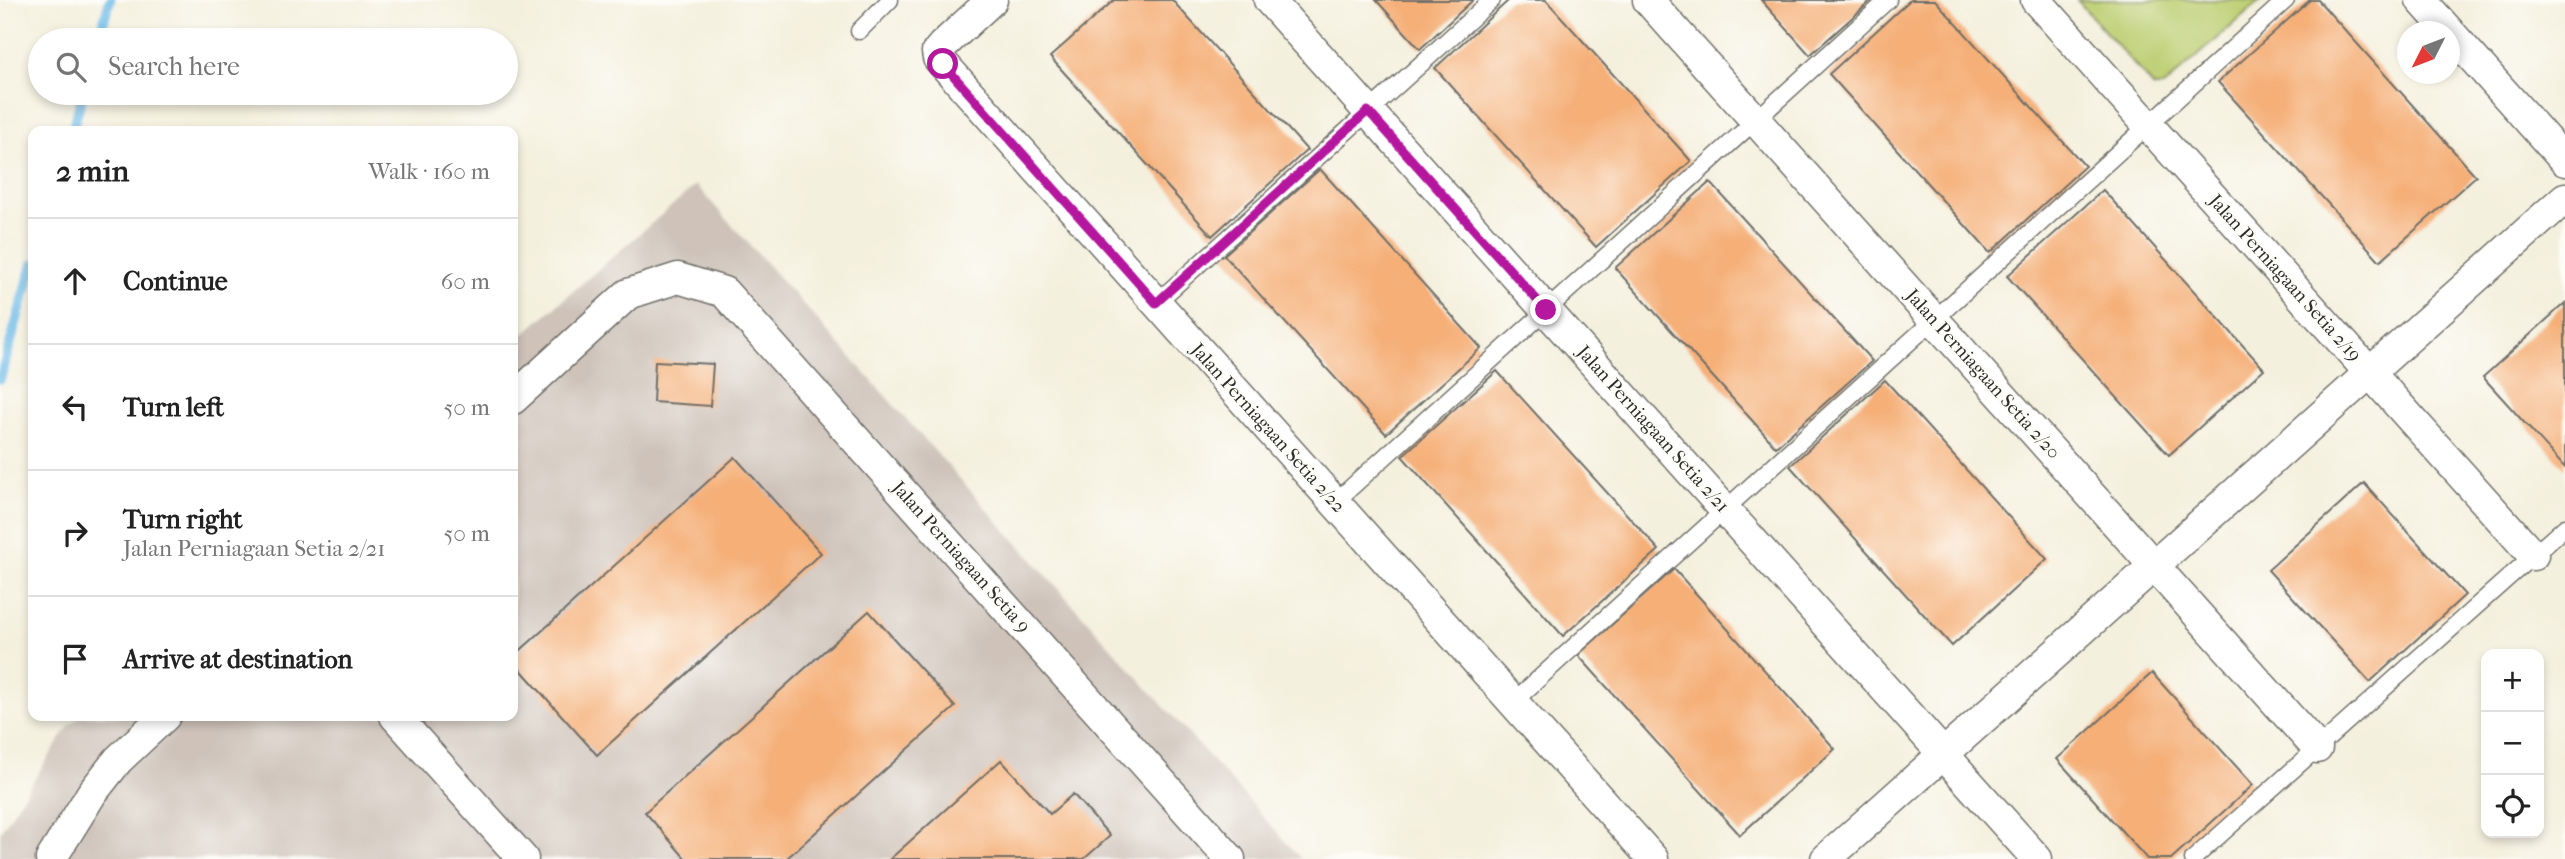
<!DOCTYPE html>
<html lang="en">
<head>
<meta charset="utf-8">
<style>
	:root { --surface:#fff; --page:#f2f2f2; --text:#222; --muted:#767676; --line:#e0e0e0 }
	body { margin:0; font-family:"IM FELL French Canon",serif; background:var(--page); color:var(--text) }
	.controls { position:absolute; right:21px; bottom:21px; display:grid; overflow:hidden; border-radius:14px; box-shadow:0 4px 10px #0003 }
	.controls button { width:63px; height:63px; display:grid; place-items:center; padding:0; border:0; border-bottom:2px solid var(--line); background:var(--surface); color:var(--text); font:35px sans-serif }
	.compass { position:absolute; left:2397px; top:21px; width:63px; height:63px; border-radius:50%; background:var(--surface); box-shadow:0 4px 10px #0003; rotate:228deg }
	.stop { position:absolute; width:21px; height:21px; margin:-16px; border:5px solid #b5179e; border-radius:50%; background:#fff }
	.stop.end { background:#b5179e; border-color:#fff; box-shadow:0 2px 7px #0008 }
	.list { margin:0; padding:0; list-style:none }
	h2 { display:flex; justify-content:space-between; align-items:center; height:91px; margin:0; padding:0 28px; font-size:30px }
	h2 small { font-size:23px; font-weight:400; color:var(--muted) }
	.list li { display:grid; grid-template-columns:46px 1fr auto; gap:21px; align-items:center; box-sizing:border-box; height:126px; padding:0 28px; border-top:2px solid var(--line) }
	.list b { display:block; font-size:26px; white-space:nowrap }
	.list p { margin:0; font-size:23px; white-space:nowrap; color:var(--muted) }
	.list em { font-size:23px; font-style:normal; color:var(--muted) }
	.icon { flex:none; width:38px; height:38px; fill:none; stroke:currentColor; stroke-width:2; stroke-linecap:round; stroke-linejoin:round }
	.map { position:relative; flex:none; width:2565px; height:859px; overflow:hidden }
	.search { position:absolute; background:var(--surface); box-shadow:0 4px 10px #0003; left:28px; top:28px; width:490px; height:77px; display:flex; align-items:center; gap:18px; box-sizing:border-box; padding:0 24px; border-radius:38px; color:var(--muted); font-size:26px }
	.panel { position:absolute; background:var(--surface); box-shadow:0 4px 10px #0003; left:28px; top:126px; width:490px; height:595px; border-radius:14px }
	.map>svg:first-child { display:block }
	.industrial { fill:#cec2b9 }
	.green { fill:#bccd70; stroke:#747c4e; stroke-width:2 }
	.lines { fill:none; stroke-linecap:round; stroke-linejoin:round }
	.stream { stroke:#6fbce9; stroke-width:10 }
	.building { fill:#f5af77 }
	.lane-casing { stroke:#71706a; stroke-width:19 }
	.street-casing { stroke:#71706a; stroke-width:33 }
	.lane { stroke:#fff; stroke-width:16 }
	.street { stroke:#fff; stroke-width:30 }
	.route { stroke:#b5179e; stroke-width:9 }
	.labels { text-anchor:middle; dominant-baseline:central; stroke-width:5; stroke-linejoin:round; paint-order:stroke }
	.street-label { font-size:19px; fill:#2b2b2b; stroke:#fdfcf7 }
</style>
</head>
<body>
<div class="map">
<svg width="2565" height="859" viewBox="0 0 2565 859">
	<rect width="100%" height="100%" fill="#fdfcf7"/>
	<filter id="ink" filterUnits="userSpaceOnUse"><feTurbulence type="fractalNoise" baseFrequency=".0143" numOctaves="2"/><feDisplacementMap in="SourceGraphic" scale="14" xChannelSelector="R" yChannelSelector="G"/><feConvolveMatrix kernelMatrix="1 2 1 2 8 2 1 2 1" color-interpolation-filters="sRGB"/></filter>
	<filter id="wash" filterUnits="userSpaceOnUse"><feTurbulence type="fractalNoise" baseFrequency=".00686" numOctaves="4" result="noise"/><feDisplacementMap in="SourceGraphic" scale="28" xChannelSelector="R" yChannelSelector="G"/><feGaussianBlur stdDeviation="1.57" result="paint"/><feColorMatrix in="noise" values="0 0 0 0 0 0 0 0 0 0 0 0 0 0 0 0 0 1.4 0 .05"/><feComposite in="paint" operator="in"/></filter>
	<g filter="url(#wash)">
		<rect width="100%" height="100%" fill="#f4f0de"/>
		<path class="industrial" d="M696,185l605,674h-1301v-27l69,-106 12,-10h432v-373z"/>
		<path class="green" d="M2077,0h184l-98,87h-9z"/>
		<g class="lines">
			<path class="stream" d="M98,40l12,-40
				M72,131l11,-38
				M0,379l33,-115"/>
		</g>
		<g id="blocks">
			<path class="building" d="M1114,0h58l135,150 -95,86 -162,-179z
				M1376,0h97l-53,49z
				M1509,0h37l145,161 -95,86 -161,-179z
				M1761,0h111l-62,55z
				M1910,0h25l150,166 -95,87 -161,-179z
				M2310,0h8l158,176 -96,85 -162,-179z
				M1320,169l161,179 -95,86 -162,-179z
				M1710,182l162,179 -96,86 -161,-179z
				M2103,190l161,179 -95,86 -162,-179z
				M2565,303v165l-82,-91z
				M655,361l58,3 -3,42 -57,-4z
				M1497,371l162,179 -96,86 -161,-180z
				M1885,380l162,179 -95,87 -162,-180z
				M735,457l86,96 -224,202 -84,-94v-4z
				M2364,483l101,112 -95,87 -102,-112z
				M1674,569l161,180 -95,86 -162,-180z
				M869,611l86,96 -169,152h-100l-41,-47z
				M2152,673l101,112 -82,74h-24l-90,-100z
				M1001,760l49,54 23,-20 37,42 -26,23h-194z"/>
		</g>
	</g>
	<g filter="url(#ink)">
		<use href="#blocks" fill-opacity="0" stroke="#71706a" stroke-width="2"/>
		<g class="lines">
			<defs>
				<path id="lane" d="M859,31l31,-31
					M1156,303l336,-303
					M1334,503l554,-503
					M1513,702l773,-702
					M2193,859l372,-332"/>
				<path id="street" d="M992,0l-50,46 -5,6 1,6 715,801
					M1269,0l768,859
					M1648,0l669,748
					M2036,0l497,555
					M2421,0l144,161
					M513,399l115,-105 50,-16 46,14 506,567
					M395,716l128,143
					M51,859l41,-66 26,-33 47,-44
					M1826,859l739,-661"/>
			</defs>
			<use href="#lane" class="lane-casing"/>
			<use href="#street" class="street-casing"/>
			<use href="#lane" class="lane"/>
			<use href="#street" class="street"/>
		</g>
	</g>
	<g class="lines" filter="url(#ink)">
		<path class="route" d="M943,64l213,239 212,-192 178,199"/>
	</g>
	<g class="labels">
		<g class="street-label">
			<text transform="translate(2285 278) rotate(48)">Jalan Perniagaan Setia 2/19</text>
			<text transform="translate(1983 374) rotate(48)">Jalan Perniagaan Setia 2/20</text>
			<text transform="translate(1268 428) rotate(48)">Jalan Perniagaan Setia 2/22</text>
			<text transform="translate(1653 429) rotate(48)">Jalan Perniagaan Setia 2/21</text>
			<text transform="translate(961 557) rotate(48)">Jalan Perniagaan Setia 9</text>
		</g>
	</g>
</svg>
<div class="controls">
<button>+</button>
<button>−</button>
<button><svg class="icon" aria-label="locate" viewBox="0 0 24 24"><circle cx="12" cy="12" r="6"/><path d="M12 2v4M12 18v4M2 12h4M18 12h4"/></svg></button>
</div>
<svg class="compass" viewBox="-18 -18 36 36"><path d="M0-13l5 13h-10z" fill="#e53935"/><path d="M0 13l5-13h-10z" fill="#767676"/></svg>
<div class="stop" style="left:943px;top:64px"></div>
<div class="stop end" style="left:1546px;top:310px"></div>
<div class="search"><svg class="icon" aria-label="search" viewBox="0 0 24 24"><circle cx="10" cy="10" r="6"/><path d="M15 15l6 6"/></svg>Search here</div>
<section class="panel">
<h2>2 min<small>Walk · 160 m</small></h2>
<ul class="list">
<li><svg class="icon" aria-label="ahead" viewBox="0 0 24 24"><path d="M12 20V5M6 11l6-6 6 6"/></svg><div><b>Continue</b></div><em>60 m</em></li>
<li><svg class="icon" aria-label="left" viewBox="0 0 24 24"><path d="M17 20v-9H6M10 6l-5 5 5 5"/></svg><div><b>Turn left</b></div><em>50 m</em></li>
<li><svg class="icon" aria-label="right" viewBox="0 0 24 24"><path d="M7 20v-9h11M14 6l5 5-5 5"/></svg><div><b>Turn right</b><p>Jalan Perniagaan Setia 2/21</p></div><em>50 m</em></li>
<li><svg class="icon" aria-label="arrive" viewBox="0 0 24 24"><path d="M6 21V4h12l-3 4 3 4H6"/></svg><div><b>Arrive at destination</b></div></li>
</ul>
</section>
</div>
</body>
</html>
